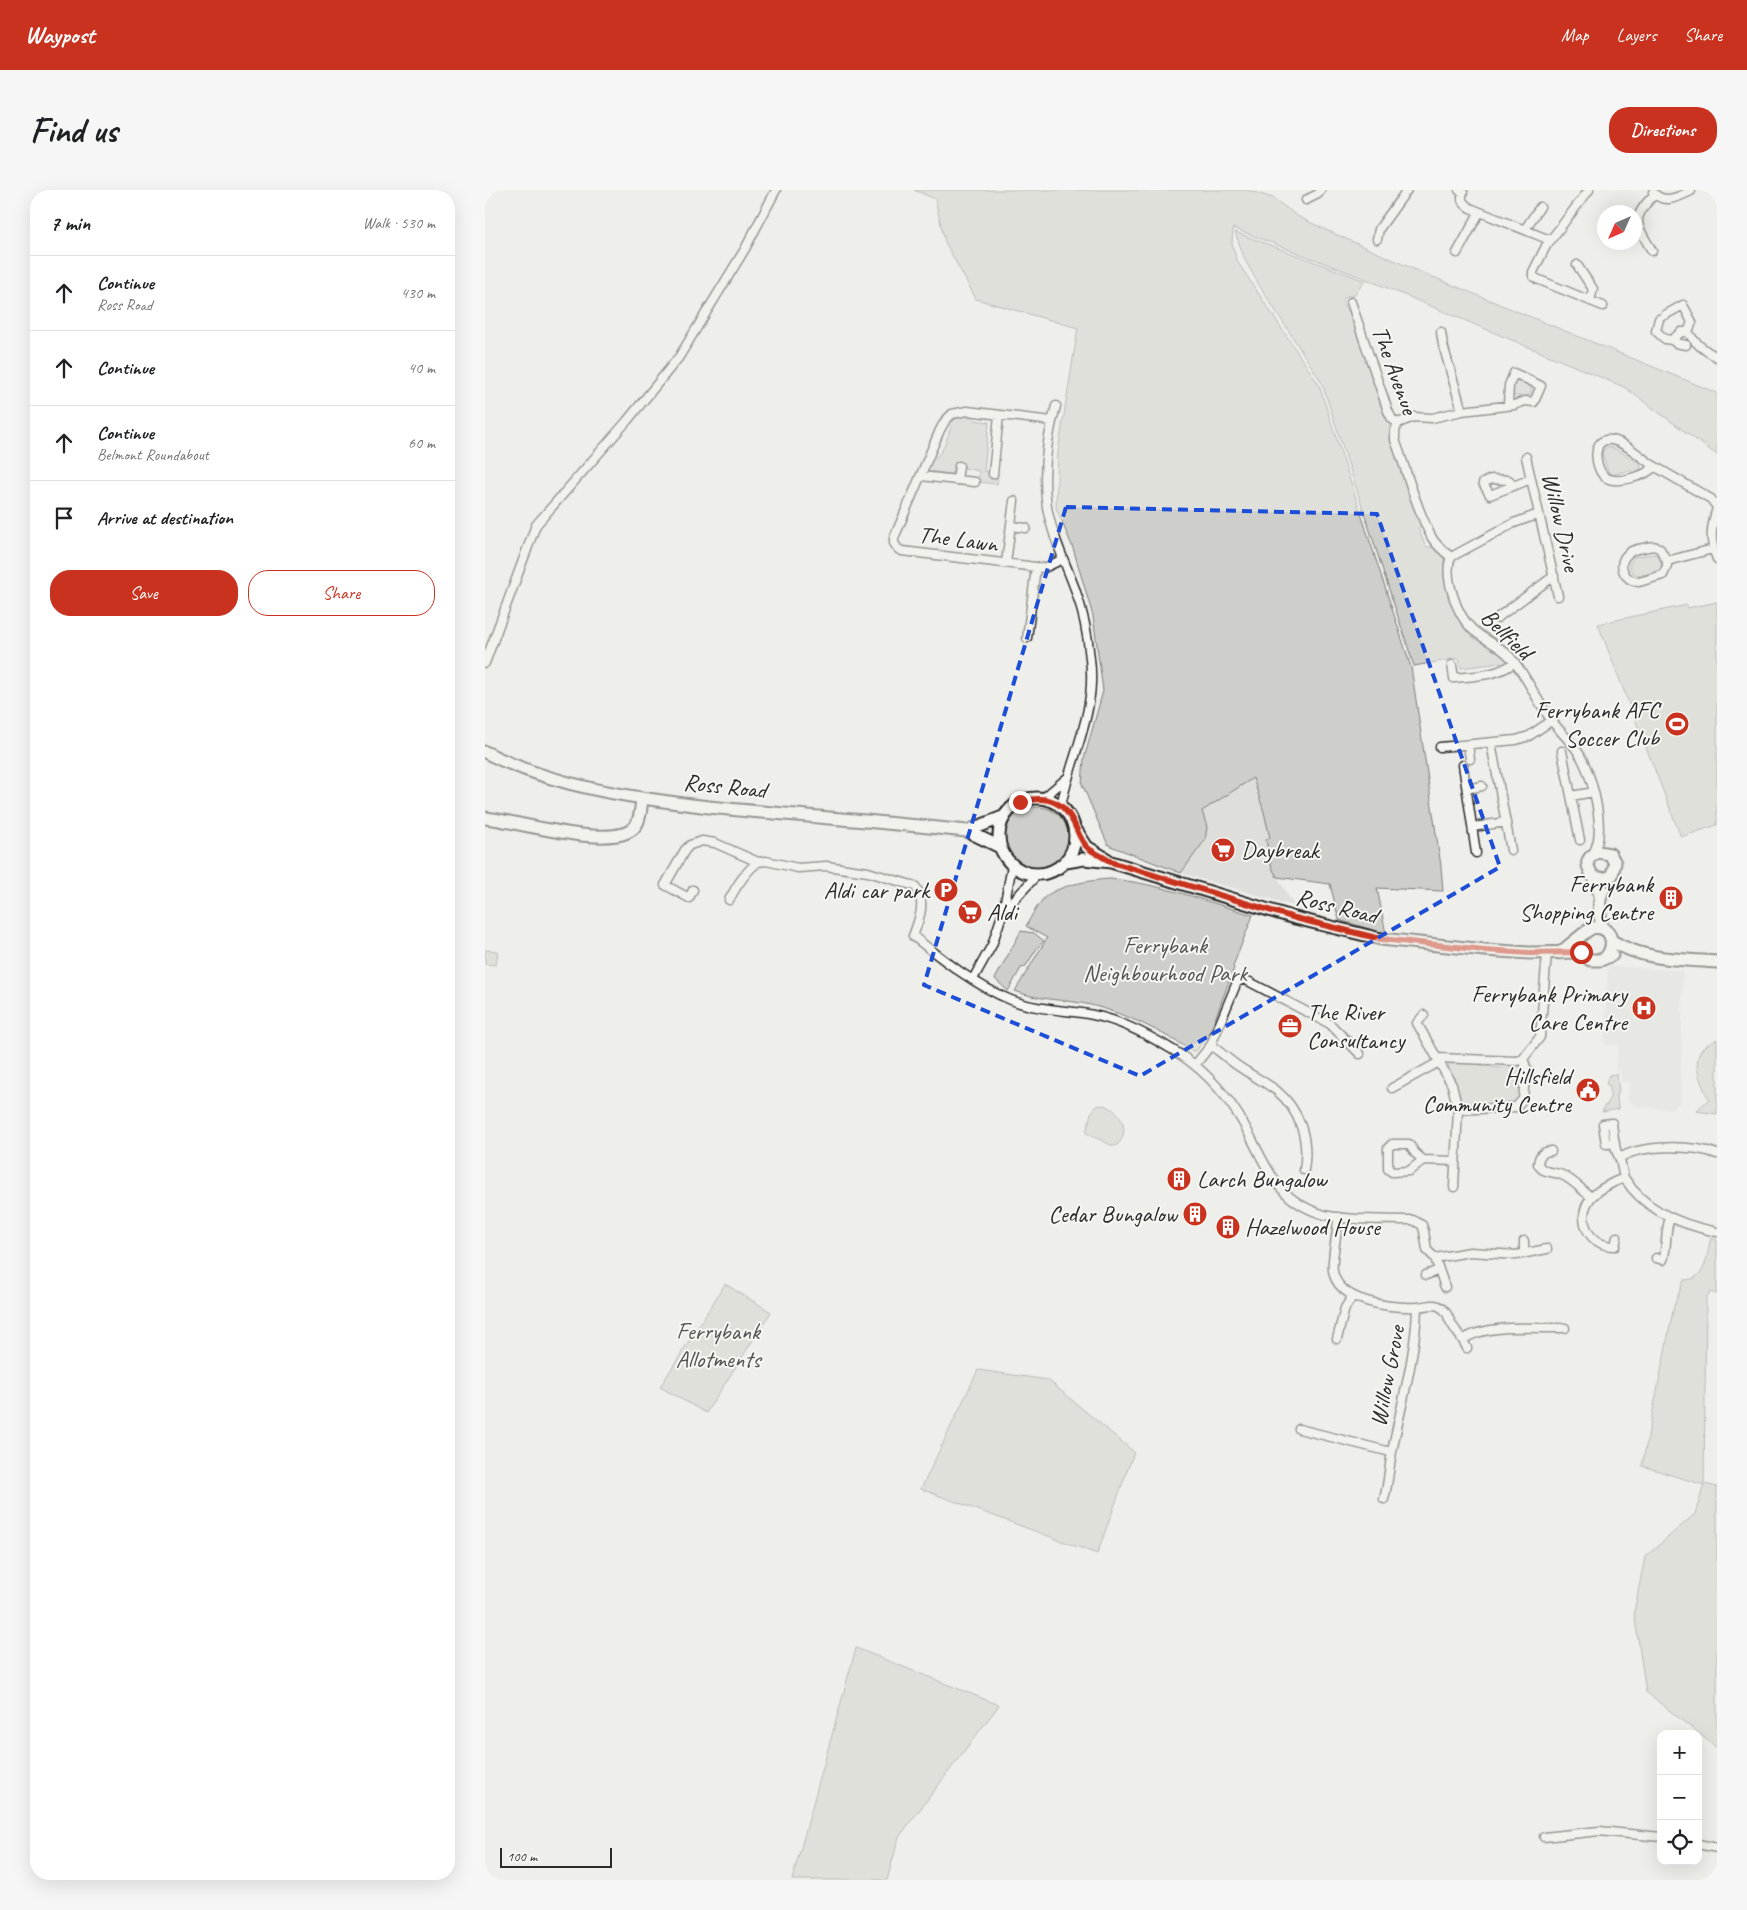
<!DOCTYPE html>
<html lang="en">
<head>
<meta charset="utf-8">
<style>
	:root { --surface:#fff; --page:#f6f6f6; --text:#202124; --muted:#757577; --line:#e0e0e0; --accent:#c8321e }
	body { margin:0; font-family:Caveat,sans-serif; background:var(--page); color:var(--text) }
	.controls { position:absolute; right:15px; bottom:15px; display:grid; overflow:hidden; border-radius:10px; box-shadow:0 5px 20px #0002 }
	.controls button { width:45px; height:45px; display:grid; place-items:center; padding:0; border:0; border-bottom:1px solid var(--line); background:var(--surface); color:var(--text); font:25px sans-serif }
	.compass { position:absolute; left:1112px; top:15px; width:45px; height:45px; border-radius:50%; background:var(--surface); box-shadow:0 5px 20px #0002; rotate:225deg }
	.scale { position:absolute; left:15px; bottom:12px; width:112px; box-sizing:border-box; padding-left:5px; border:2px solid #2b2b2b; border-top:0; font-size:14px; line-height:18px; white-space:nowrap; color:#2b2b2b; -webkit-text-stroke:4px #f6f6f2; paint-order:stroke }
	.stop { position:absolute; width:15px; height:15px; margin:-11px; border:4px solid #c8321e; border-radius:50%; background:#fff }
	.stop.end { background:#c8321e; border-color:#fff; box-shadow:0 1px 5px #0008 }
	.list { margin:0; padding:0; list-style:none }
	h2 { display:flex; justify-content:space-between; align-items:center; height:65px; margin:0; padding:0 20px; font-size:21px }
	h2 small { font-size:16px; font-weight:400; color:var(--muted) }
	.list li { display:grid; grid-template-columns:32px 1fr auto; gap:15px; align-items:center; box-sizing:border-box; height:75px; padding:0 20px; border-top:1px solid var(--line) }
	.list b { display:block; font-size:19px; white-space:nowrap }
	.list p { margin:0; font-size:16px; white-space:nowrap; color:var(--muted) }
	.list em { font-size:16px; font-style:normal; color:var(--muted) }
	.actions { display:flex; gap:10px; padding:15px 20px }
	.actions a { flex:1; padding:11px 0; border:1px solid var(--accent); border-radius:20px; text-align:center; font-size:18px; color:var(--accent) }
	.actions .main { background:var(--accent); color:#fff }
	.icon { flex:none; width:28px; height:28px; fill:none; stroke:currentColor; stroke-width:2; stroke-linecap:round; stroke-linejoin:round }
	.map { position:relative; flex:none; width:1232px; height:1690px; overflow:hidden; border-radius:20px }
	header { display:flex; align-items:center; gap:30px; box-sizing:border-box; height:70px; padding:0 25px; background:var(--accent); color:#fff }
	header strong { font-size:24px }
	nav { display:flex; gap:28px; margin-inline-start:auto; font-size:18px }
	.intro { display:flex; align-items:center; justify-content:space-between; box-sizing:border-box; height:120px; padding:0 30px }
	h1 { margin:0; font-size:35px }
	.button { padding:12px 22px; border-radius:20px; background:var(--accent); color:#fff; font-size:18px; font-weight:700 }
	main { display:flex; gap:30px; padding:0 30px }
	aside { flex:1; background:var(--surface); border-radius:20px; box-shadow:0 5px 20px #0002 }
	.map>svg:first-child { display:block }
	.built { fill:#dededb }
	.green { fill:#cececa; stroke:#7c7c7a }
	.lines { fill:none; stroke-linecap:round; stroke-linejoin:round }
	.street-casing { stroke:#2b2b2b; stroke-width:11 }
	.secondary-casing { stroke:#2b2b2b; stroke-width:15 }
	.street { stroke:#f6f6f2; stroke-width:8 }
	.secondary { stroke:#f6f6f2; stroke-width:11 }
	.route { stroke:#c8321e; stroke-width:6 }
	.marked { fill:none; stroke:#1d4ed8; stroke-width:4; stroke-dasharray:10 6; stroke-linejoin:round }
	.labels { text-anchor:middle; dominant-baseline:central; stroke-width:4; stroke-linejoin:round; paint-order:stroke }
	.street-label { font-size:24px; fill:#2b2b2b; stroke:#f6f6f2 }
	.poi-label { font-size:24px; fill:#2b2b2b; stroke:#f6f6f2; text-anchor:end }
	.park-label { font-size:24px; fill:#545453; stroke:#f6f6f2 }
</style>
</head>
<body>
<header>
<strong>Waypost</strong>
<nav><a>Map</a><a>Layers</a><a>Share</a></nav>
</header>
<div class="intro"><h1>Find us</h1><a class="button">Directions</a></div>
<main>
<aside>
<h2>7 min<small>Walk · 530 m</small></h2>
<ul class="list">
<li><svg class="icon" aria-label="ahead" viewBox="0 0 24 24"><path d="M12 20V5M6 11l6-6 6 6"/></svg><div><b>Continue</b><p>Ross Road</p></div><em>430 m</em></li>
<li><svg class="icon" aria-label="ahead" viewBox="0 0 24 24"><path d="M12 20V5M6 11l6-6 6 6"/></svg><div><b>Continue</b></div><em>40 m</em></li>
<li><svg class="icon" aria-label="ahead" viewBox="0 0 24 24"><path d="M12 20V5M6 11l6-6 6 6"/></svg><div><b>Continue</b><p>Belmont Roundabout</p></div><em>60 m</em></li>
<li><svg class="icon" aria-label="arrive" viewBox="0 0 24 24"><path d="M6 21V4h12l-3 4 3 4H6"/></svg><div><b>Arrive at destination</b></div></li>
</ul>
<div class="actions"><a class="main">Save</a><a>Share</a></div>
</aside>
<div class="map">
<svg width="1232" height="1690" viewBox="0 0 1232 1690">
	<rect width="100%" height="100%" fill="#eeeeea"/>
	<filter id="ink" filterUnits="userSpaceOnUse"><feTurbulence type="fractalNoise" baseFrequency=".02" numOctaves="2"/><feDisplacementMap in="SourceGraphic" scale="10" xChannelSelector="R" yChannelSelector="G"/><feConvolveMatrix kernelMatrix="1 2 1 2 8 2 1 2 1" color-interpolation-filters="sRGB"/></filter>
	<g filter="url(#ink)">
		<path class="built" d="M768,588l11,34 6,27 -4,1 6,28 22,38 -113,-33 24,-33 2,-13 -5,-16z
			M1123,776l75,5 -3,131 -8,7 -36,-2 -8,-7 2,-18 -9,-1 -1,-9 -5,-3 4,-23 -15,-2z"/>
		<path class="green" d="M429,0h333l26,8 24,18 27,13 94,42 299,122v62l-93,-68 -258,-108 -133,-51 -1,16 5,17 82,124 92,282 30,199 2,25 -66,-3 9,46 -47,-14 -9,-36 -53,-7 -5,-9 -6,-28 4,-2 -6,-26 -11,-34 -51,33 5,16 -2,13 -24,33 -73,-28 -26,-61 2,-25 19,-68 -10,-75 -20,-68 -17,-40 2,-56 20,-124 -102,-29 -31,-57 -10,-43z
			M750,42l130,49 -12,15h-7l-3,4c0,7 2,9 8,12l33,103 8,10c-4,23 21,77 30,100l-4,3 7,17 5,3 3,-2 11,13v18l8,27 8,18 11,12 35,25 2,3 -3,4 -5,-3 -39,5 -2,-10 -45,8 -92,-283 -63,-98 -14,-25z
			M1036,189l10,6v8l-3,3h-15v-14z
			M478,225h10v5l16,2 -5,49 14,3 -1,10 -19,-2 1,-11 -16,-3 -3,-6 -4,1 -5,11 -23,-3c1,-9 6,-11 11,-17 6,-6 9,-19 12,-27l-2,-4z
			M1124,257c11,2 20,12 32,16l-1,8 -4,3 -7,-4 -13,4h-7l-7,-21 3,-5z
			M1167,364l7,1 3,13 -2,3c-13,3 -32,10 -30,-9l5,-5z
			M1232,412v223l-36,12 -83,-213 89,-19 1,3z
			M519 650a33 33 0 1 1 66 0a33 33 0 1 1-66 0Z
			M625,689c49,4 97,23 143,36l-20,51 1,2 -26,70 -3,-1 -8,13 -3,2c-34,-21 -64,-37 -103,-47 -25,-6 -51,-4 -76,-14l32,-53 -21,-12c5,-9 10,-19 17,-27 14,-14 48,-19 67,-20z
			M536,741l13,2 10,8 -6,6 -13,20 -4,1 -13,23 -13,-12z
			M0,760l13,1 -2,14 -11,-1z
			M1232,849v75l-21,-3 13,-12c-7,-14 -19,-36 -6,-51 3,-3 10,-6 14,-9z
			M967,871l27,2 2,3 21,2 1,-3 18,1c7,11 1,28 -4,38l-10,1 -1,-2 -21,1 -1,3h-19l-3,-2 -5,-18 -9,-18 1,-4z
			M1132,884l2,19 -2,1 1,15 -16,3 3,-7 2,1 3,-9v-11l-4,-2 3,-9z
			M618,915c17,4 29,26 14,40l-4,1 -27,-13 5,-20 6,-7z
			M1226,1048l6,2v54l-7,-2 -4,6 -2,186 13,3v261l-71,-56 -12,-80 11,-55 50,-43 9,-29 -62,-19 32,-160 10,-26c23,0 22,-23 27,-42z
			M240,1094l46,28 -65,101 -46,-26z
			M493,1180l70,10 86,72 -37,102 -176,-65z
			M371,1458l143,57 -100,132 -12,43h-95z"/>
		<g class="lines">
			<defs>
				<path id="street" d="M974,0l4,2c-3,9 0,11 7,16l80,32
					M1104,0l-43,56 -13,26v4l4,3 66,27
					M1168,2c11,13 25,5 38,-1
					M821,10l12,-6 3,-4
					M1040,39l15,-22
					M892,49l2,-10 28,-39
					M1167,61c-16,-28 -22,-32 3,-57
					M972,63l22,-40
					M1092,75l16,24 -3,12
					M866,112l37,109 4,8 6,4 -3,8v9c12,31 21,69 37,98 5,8 11,13 19,19
					M1180,125l18,-10 9,17 -4,10
					M1174,129l-3,12 9,8 7,1 9,-8h7c7,12 17,19 29,25
					M956,142l2,13 19,66
					M1187,150l4,3 10,2
					M571,216c-9,32 -14,67 -9,101 5,28 18,55 28,82 8,22 13,46 15,70 7,53 -19,97 -29,147
					M567,231l-85,-10 -15,3 -7,7 -5,9 -46,108v5l4,6 4,2 134,16 8,1 19,-9
					M913,233l16,-6 18,1 30,-7 52,-6 11,-4 9,1 7,-16 -27,-13 -5,12 -1,20
					M1041,267l32,139
					M1169,276c-7,10 -38,19 -49,11 -11,-9 -14,-41 7,-37 15,3 29,18 42,26 19,11 38,22 57,33l6,8
					M508,284l6,-59
					M436,286l54,6
					M472,290l2,-14
					M1028,296l-4,-6 -18,-1 -8,4 7,12 41,-16
					M1232,318c-6,19 -8,32 0,51
					M526,336l15,2
					M966,367c-8,19 6,59 22,73 11,10 27,15 37,27 15,16 24,38 37,57 8,13 20,23 29,35 15,21 26,65 22,91 -1,4 -3,10 -5,14
					M966,367l63,-34 25,-9
					M1182,371l-7,-12c-5,-4 -9,-3 -16,-1 -5,1 -11,1 -15,5 -13,9 -6,28 10,29l24,-7 4,-9v-5l46,-12
					M521,373l8,-62
					M1012,428l57,-42
					M542,448l9,-71
					M0,473l51,-138 91,-104 52,-64 66,-108 31,-59
					M967,475l2,13
					M969,488c21,-2 44,-2 61,-16
					M1006,553l20,107
					M983,555l2,14
					M955,557l76,-7 13,-4 22,-15
					M1077,561l9,45 23,-4
					M978,575l13,88
					M982,599l15,-3
					M1086,606l9,44
					M557,609l25,-21
					M988,637l33,-5
					M208,700l-4,8 -24,-13 20,-35 5,-5 12,-4 13,2 43,19 8,-1 32,7 28,-2 42,6 47,14c12,16 4,34 -2,50 29,23 63,50 98,64 26,10 55,10 82,15 26,5 57,21 80,35 27,16 49,39 66,66 26,42 32,84 86,99 23,6 63,4 88,5l9,5 2,6 3,19 8,8 10,29
					M244,710c8,-15 16,-28 29,-38
					M519,721l32,-35
					M488,789l19,-34 11,-33 9,-46
					M939,825l-7,8 20,35
					M726,855c9,7 18,15 27,21 13,9 27,16 39,25 24,20 32,50 27,79
					M1038,869l-6,2 -80,-3 15,27 6,25 58,-3 7,-8 3,-32 -3,-8 17,-22 7,-84
					M710,875l16,-20 26,-63 7,-3 86,45 30,30
					M907,898l47,-26
					M1130,953l-9,1 -3,-20 9,-1c1,8 2,18 4,27 1,3 3,7 4,10 2,6 2,14 5,19 20,32 57,46 92,53
					M1066,961c-9,1 -12,4 -13,13 5,10 15,7 24,11 11,5 20,15 29,22
					M1135,968c21,-14 73,-13 97,-4
					M938,970l-8,-7 -6,-9h-17l-4,4v21l4,3 17,-1 14,-11 32,1
					M969,997l4,-77
					M853,1027c0,16 -7,41 -5,54 5,32 59,37 85,36 9,-1 18,-5 25,2 3,2 5,7 6,10 5,11 13,18 18,29
					M1132,1047l-2,9c-25,1 -40,-26 -25,-47 7,-9 23,-17 34,-21
					M1039,1051v12
					M950,1068l35,-6 46,3 31,-6
					M1171,1068l7,2c5,-15 1,-26 7,-42
					M941,1085l13,-5
					M852,1149l8,-31 7,-11
					M978,1150c22,-17 74,-11 102,-12
					M814,1239l92,23
					M899,1309c5,-17 5,-35 9,-52 9,-46 23,-93 24,-140
					M1059,1647l55,-6 62,6
					M1213,1654l19,4"/>
				<path id="secondary" d="M0,562c69,35 148,46 224,55 86,9 172,14 258,24l33,16
					M514 646a38 38 0 1 1 76 0a38 38 0 1 1-76 0Z
					M0,628c29,2 134,35 151,7 5,-7 5,-19 6,-27
					M591,640l11,17 21,13
					M482,641l36,-14
					M581,672l18,-3 27,3 184,56 86,21 104,11 44,3 52,-1
					M1108,687l12,2 7,-4 3,-12 -5,-9 -12,-2c-17,8 -9,16 -4,27 3,5 4,11 6,16
					M1118,739c-4,-13 -6,-26 0,-39
					M1127,751c33,20 68,18 105,21
					M1094,756l2,6 9,8h11l11,-5
					M1075,763c6,-5 27,-23 32,-25 18,-4 25,15 14,29"/>
			</defs>
			<use href="#street" class="street-casing"/>
			<use href="#secondary" class="secondary-casing"/>
			<use href="#street" class="street"/>
			<use href="#secondary" class="secondary"/>
		</g>
	</g>
	<g class="lines" filter="url(#ink)">
		<path class="route" d="M535,612c20,-6 40,-4 51,16 6,9 8,22 17,30 6,5 16,9 23,14l184,56 86,21 104,11 44,3 52,-1"/>
	</g>
	<path d="M0 0H1232V1690H0ZM581,317l311,7 123,353 -360,209 -216,-91z" fill="#eeeeea" fill-opacity=".55" fill-rule="evenodd"/>
	<path class="marked" d="M581,317l311,7 123,353 -360,209 -216,-91z"/>
	<defs>
		<symbol id="stadium-disc" viewBox="-11 -11 22 22"><circle r="9.5" fill="#c8321e" stroke="#f6f6f2"/><path d="M0-5a6.5 5 0 1 0 0 10a6.5 5 0 1 0 0-10ZM-3.5-1.8h7v3.6h-7Z" fill="#fff"/></symbol>
		<symbol id="supermarket-disc" viewBox="-11 -11 22 22"><circle r="9.5" fill="#c8321e" stroke="#f6f6f2"/><path d="M-6-5.5h2.5l.6 2H6L4.5 2H-2.5L-4.4-4H-6ZM-1.5 3.2a1.3 1.3 0 1 0 .1 0ZM3 3.2a1.3 1.3 0 1 0 .1 0Z" fill="#fff"/></symbol>
		<symbol id="parking-disc" viewBox="-11 -11 22 22"><circle r="9.5" fill="#c8321e" stroke="#f6f6f2"/><path d="M-3.5-5.5H1a3.5 3.5 0 0 1 0 7H-1V5.5H-3.5ZM-1-3.4V-.6H.8a1.4 1.4 0 0 0 0-2.8Z" fill="#fff"/></symbol>
		<symbol id="building-disc" viewBox="-11 -11 22 22"><circle r="9.5" fill="#c8321e" stroke="#f6f6f2"/><path d="M-4-6H4V6H1V3H-1V6H-4ZM-2.5-4.3h1.7v1.8h-1.7ZM.8-4.3h1.7v1.8H.8ZM-2.5-1h1.7V.8h-1.7ZM.8-1h1.7V.8H.8Z" fill="#fff"/></symbol>
		<symbol id="hospital-disc" viewBox="-11 -11 22 22"><circle r="9.5" fill="#c8321e" stroke="#f6f6f2"/><path d="M-5-5h3v3.5h4V-5h3V5h-3V1.5h-4V5h-3Z" fill="#fff"/></symbol>
		<symbol id="office-disc" viewBox="-11 -11 22 22"><circle r="9.5" fill="#c8321e" stroke="#f6f6f2"/><path d="M-6-3h4V-5.5h4V-3h4V5H-6ZM-1-4.5V-3h2v-1.5ZM-6 0V1H6V0Z" fill="#fff"/></symbol>
		<symbol id="civic-disc" viewBox="-11 -11 22 22"><circle r="9.5" fill="#c8321e" stroke="#f6f6f2"/><path d="M-.6-6.5H3V-4.5H.6V-3L4-1V1h2V6H-6V1h2V-1L-.6-3ZM-1.2 2.5V6h2.4V2.5Z" fill="#fff"/></symbol>
	</defs>
	<g fill-rule="evenodd">
		<use href="#stadium-disc" x="1178" y="520" width="28" height="28"/>
		<use href="#supermarket-disc" x="724" y="646" width="28" height="28"/>
		<use href="#parking-disc" x="447" y="686" width="28" height="28"/>
		<use href="#building-disc" x="1172" y="694" width="28" height="28"/>
		<use href="#supermarket-disc" x="471" y="708" width="28" height="28"/>
		<use href="#hospital-disc" x="1145" y="804" width="28" height="28"/>
		<use href="#office-disc" x="791" y="822" width="28" height="28"/>
		<use href="#civic-disc" x="1089" y="886" width="28" height="28"/>
		<use href="#building-disc" x="680" y="975" width="28" height="28"/>
		<use href="#building-disc" x="696" y="1010" width="28" height="28"/>
		<use href="#building-disc" x="729" y="1023" width="28" height="28"/>
	</g>
	<g class="labels">
		<g class="street-label">
			<text transform="translate(910 180) rotate(70)">The Avenue</text>
			<text transform="translate(1076 332) rotate(77)">Willow Drive</text>
			<text transform="translate(473 349) rotate(7)">The Lawn</text>
			<text transform="translate(1022 444) rotate(44)">Bellfield</text>
			<text transform="translate(240 596) rotate(6)">Ross Road</text>
			<text transform="translate(852 716) rotate(14)">Ross Road</text>
			<text transform="translate(902 1186) rotate(-79)">Willow Grove</text>
		</g>
		<g class="poi-label">
			<text x="1174" y="520">Ferrybank AFC<tspan x="1174" dy="28">Soccer Club</tspan></text>
			<text x="756" y="660" text-anchor="start">Daybreak</text>
			<text x="1168" y="694">Ferrybank<tspan x="1168" dy="28">Shopping Centre</tspan></text>
			<text x="444" y="700">Aldi car park</text>
			<text x="502" y="722" text-anchor="start">Aldi</text>
			<text x="1142" y="804">Ferrybank Primary<tspan x="1142" dy="28">Care Centre</tspan></text>
			<text x="822" y="822" text-anchor="start">The River<tspan x="822" dy="28">Consultancy</tspan></text>
			<text x="1086" y="886">Hillsfield<tspan x="1086" dy="28">Community Centre</tspan></text>
			<text x="712" y="989" text-anchor="start">Larch Bungalow</text>
			<text x="692" y="1024">Cedar Bungalow</text>
			<text x="760" y="1037" text-anchor="start">Hazelwood House</text>
		</g>
		<g class="park-label">
			<text x="680" y="755">Ferrybank<tspan x="680" dy="28">Neighbourhood Park</tspan></text>
			<text x="233" y="1141">Ferrybank<tspan x="233" dy="28">Allotments</tspan></text>
		</g>
	</g>
</svg>
<div class="controls">
<button>+</button>
<button>−</button>
<button><svg class="icon" aria-label="locate" viewBox="0 0 24 24"><circle cx="12" cy="12" r="6"/><path d="M12 2v4M12 18v4M2 12h4M18 12h4"/></svg></button>
</div>
<svg class="compass" viewBox="-18 -18 36 36"><path d="M0-13l5 13h-10z" fill="#e53935"/><path d="M0 13l5-13h-10z" fill="#757577"/></svg>
<div class="scale">100 m</div>
<div class="stop" style="left:1096px;top:762px"></div>
<div class="stop end" style="left:535px;top:612px"></div>
</div>
</main>
</body>
</html>
